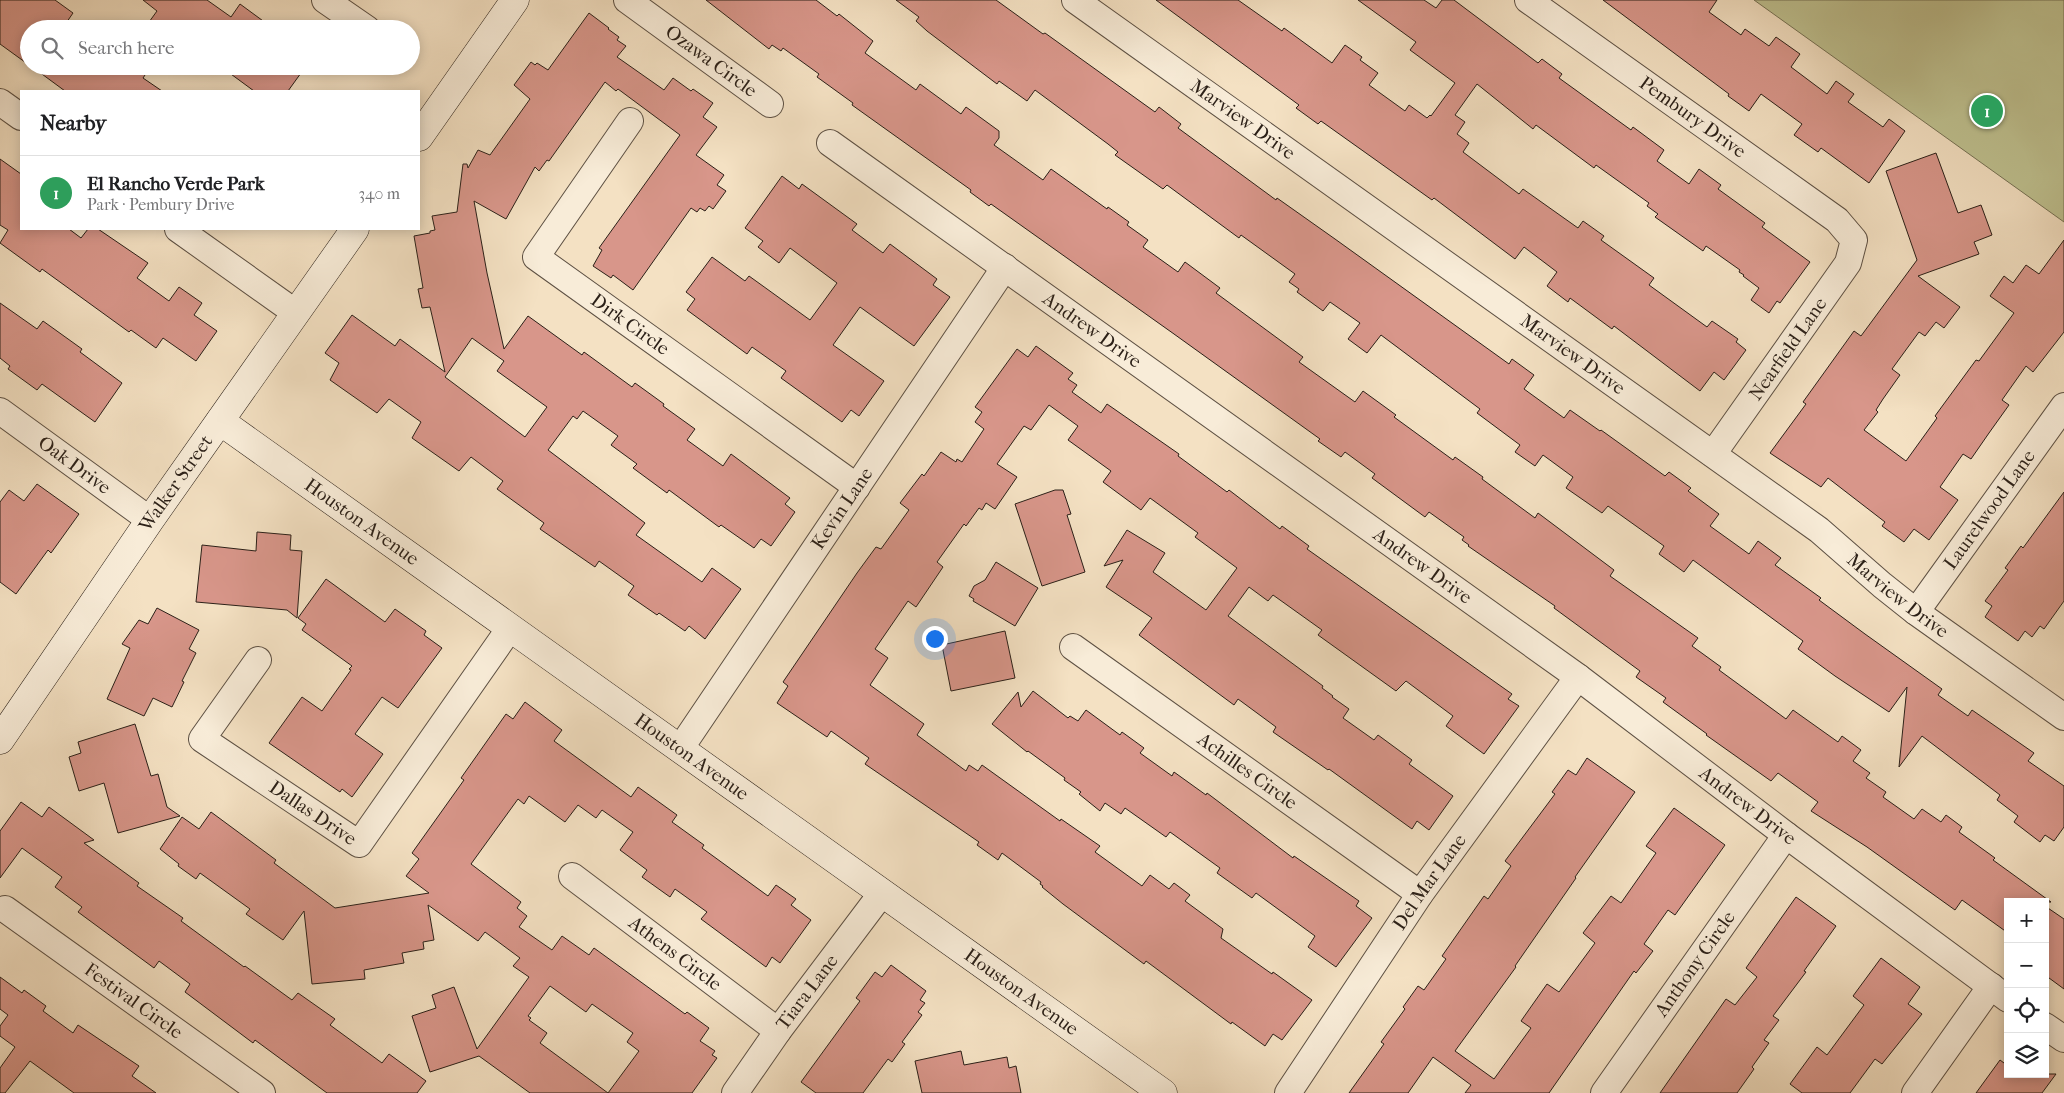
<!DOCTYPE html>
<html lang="en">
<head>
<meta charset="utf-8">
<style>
	:root { --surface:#fff; --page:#f6f6f6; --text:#202124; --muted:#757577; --line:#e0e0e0; --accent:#db2777 }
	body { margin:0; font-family:"IM FELL French Canon",serif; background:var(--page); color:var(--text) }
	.controls { position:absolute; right:15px; bottom:15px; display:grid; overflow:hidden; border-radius:0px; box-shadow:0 2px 12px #0003 }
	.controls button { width:45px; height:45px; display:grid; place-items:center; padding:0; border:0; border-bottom:1px solid var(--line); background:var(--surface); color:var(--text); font:25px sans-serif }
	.you { position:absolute; left:934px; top:638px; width:18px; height:18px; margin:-12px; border:4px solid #fff; border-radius:50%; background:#1a73e8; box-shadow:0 0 0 8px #1a73e833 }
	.badge { display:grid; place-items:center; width:32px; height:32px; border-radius:50%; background:var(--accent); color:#fff; font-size:16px; font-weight:700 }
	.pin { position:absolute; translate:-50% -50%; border:2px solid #fff; box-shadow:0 1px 5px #0006 }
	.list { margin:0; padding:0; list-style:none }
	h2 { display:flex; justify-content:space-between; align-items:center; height:65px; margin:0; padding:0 20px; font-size:21px }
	h2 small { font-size:16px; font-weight:400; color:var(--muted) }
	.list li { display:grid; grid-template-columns:32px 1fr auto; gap:15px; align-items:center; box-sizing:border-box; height:75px; padding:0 20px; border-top:1px solid var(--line) }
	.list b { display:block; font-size:19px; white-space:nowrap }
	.list p { margin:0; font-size:16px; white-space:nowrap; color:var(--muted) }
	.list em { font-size:16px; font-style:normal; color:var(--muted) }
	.icon { flex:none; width:28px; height:28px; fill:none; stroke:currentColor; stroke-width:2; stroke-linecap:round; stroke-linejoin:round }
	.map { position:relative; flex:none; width:2064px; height:1093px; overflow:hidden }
	.search { position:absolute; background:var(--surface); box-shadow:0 2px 12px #0003; left:20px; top:20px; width:400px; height:55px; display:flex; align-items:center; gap:12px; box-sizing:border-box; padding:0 18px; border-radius:28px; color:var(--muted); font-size:19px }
	.panel { position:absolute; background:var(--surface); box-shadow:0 2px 12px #0003; left:20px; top:90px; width:400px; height:140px; border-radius:0px }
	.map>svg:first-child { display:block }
	.green { fill:#bfc291; stroke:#757154 }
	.building { fill:#d8968a; stroke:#2b2018; fill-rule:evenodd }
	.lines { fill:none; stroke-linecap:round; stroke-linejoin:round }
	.street-casing { stroke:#5d5043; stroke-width:28 }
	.secondary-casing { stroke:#2b2018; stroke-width:29 }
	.street { stroke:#f8ecd8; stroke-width:26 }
	.secondary { stroke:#f8ecd8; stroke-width:28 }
	.labels { text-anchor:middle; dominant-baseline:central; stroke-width:4; stroke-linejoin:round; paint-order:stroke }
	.street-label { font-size:19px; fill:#2b2018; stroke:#f8ecd8 }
</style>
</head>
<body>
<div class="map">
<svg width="2064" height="1093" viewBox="0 0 2064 1093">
	<rect width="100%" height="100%" fill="#f4e1c3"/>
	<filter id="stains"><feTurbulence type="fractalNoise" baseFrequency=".004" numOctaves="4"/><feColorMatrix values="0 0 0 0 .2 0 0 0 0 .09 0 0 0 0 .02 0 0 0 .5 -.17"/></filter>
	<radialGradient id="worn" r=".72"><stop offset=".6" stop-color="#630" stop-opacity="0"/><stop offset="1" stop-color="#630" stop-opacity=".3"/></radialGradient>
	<path class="green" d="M1754,0h310v222z"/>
	<path class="building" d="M0,0h55l18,13 -11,16h-33v36l-29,-21z
		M143,0h64l24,17 9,-13 34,25h-130l13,-18z
		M706,0h110l21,16 2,-2 34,27 -8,12 51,37 4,-6 41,30 5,-7 33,24v7l-5,7 49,35 8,-11 56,40 1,-2 21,15 -2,3 21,15 -5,7 35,25 7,-10 35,26 -4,5 87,64 -4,5 56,40 8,-11 33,24 -2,2 59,43 2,-3 28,20 -1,2 53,39 3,-5 76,57 -4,6 88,62 -6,8 29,21 -2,3 67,49 7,-9 45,32 4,-6 19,14 -8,11 17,12 -4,5 20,14 -3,5 31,22 8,-10 19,13 5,-7 16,12 -3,5 36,26 -2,2 58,42h-43v31l-46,-33 -7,10 -88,-63 -56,-36 7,-9 -40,-29 -7,8 -65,-46 1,-1 -44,-32 3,-4 -30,-21 4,-6 -86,-63 1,-2 -87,-60 1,-1 -7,-5 2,-3 -35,-25 -4,5 -53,-39 3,-4 -30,-22 -4,5 -23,-16 2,-2 -146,-105 -183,-130 -2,2 -19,-14 1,-2 -119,-85 1,-2 -36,-26 2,-3 -36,-26 -2,3 -9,-6 -3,4z
		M896,0h100l47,34 2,-1 110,79 4,-5 22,17 -3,4 98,72 1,-2 58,41 174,125 3,-5 22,16 -10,14 40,29 6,-8 30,21 1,-1 64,46 4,-4 22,16 -3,3 31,23 -9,12 39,28 9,-13 23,17 -6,7 46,33 -2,2 46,34 77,55 -4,6 30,21 4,-6 62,43 -6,8 36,25v41l-10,14 -9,-6 -5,7 -26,-20 4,-6 -21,-16 3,-5 -78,-59 -23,31 8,-80 -18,25 -54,-36 -37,-27 5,-8 -110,-81 -9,12 -25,-18 5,-8 -56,-40 -6,7 -36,-25 7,-11 -30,-22 -8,11 -20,-14 5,-7 -43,-32 3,-4 -99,-74 -14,18 -19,-14 12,-16 -30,-21 -7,9 -26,-19 2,-3 -10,-7 6,-8 -54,-39 -2,3 -72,-53 -4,4 -48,-34 3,-3 -10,-8 -73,-54 -8,11 -28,-20 -2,3 -70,-53 -11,-10 3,-4z
		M1156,0h82l44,31 2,-3 48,35 13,-18 17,12 -2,3 18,13 -9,12 36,26 4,-6 18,13 3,-3 1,1 24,-33 -45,-33 6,-8 -58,-42h66l12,8 6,-8h12l84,63 4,-4 20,15 -3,4 72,52 2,-3 31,23 -7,11 32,23 10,-15 22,16 -3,4 47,34 -3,4 48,35 -30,41 -3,-2 -8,12 -18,-13 8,-12 -16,-12 1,-1 -5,-3 1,-2 -34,-24 -3,5 -48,-34 3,-3 -11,-8 2,-3 -53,-38 -2,3 -58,-43 -3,4 -56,-45 -22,31 10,7 -8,12 12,9 -6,9 56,42 4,-5 55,39 5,-7 21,15 -3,4 53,38 -5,7 58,42 5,-6 26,18 -2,3 10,8 -22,30 -10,-8 -14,19 -86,-65 -2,3 -42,-31 -2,4 -21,-16 10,-14 -33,-25 -9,12 -81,-61 -2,2 -111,-79 -3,3 -22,-16 3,-3z
		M1603,0h114l-8,12 32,23 4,-6 24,17 7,-9 24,17 -9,13 36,27 9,-13 18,13 -6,8 35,25 6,-8 16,12 -36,52 -48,-35 -3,4 -24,-17 8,-11 -41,-30 -12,17 -21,-15 1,-2z
		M589,13l20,15 -1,1 11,8 -2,3 9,6 -9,11 47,33 9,-12 18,13 2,-2 20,14 -10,14 14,10 -21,28 28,20 -7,10 9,6 -13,18 -4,-3 -4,5 -5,-3 -3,4 -6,-4 -58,82 -20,-15 -2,3 -18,-12 9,-16 -3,-2 81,-113 -62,-46 -2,2 -11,-9 -56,79 -2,-1 -8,11 -4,-4 -29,52 -32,-18 13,72 17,76 24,-33 54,39 2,-3 48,35 3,-4 29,21 -1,2 32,23 -8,11 36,26 8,-12 59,44 -5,6 10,8 -24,34 -10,-7 -7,9 -33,-23 -2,2 -50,-37 -2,3 -34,-25 4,-4 -26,-19 7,-9 -35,-25 -6,8 -4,-3 -25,34 97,73 -9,12 66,47 10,-14 29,21 -36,50 -16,-13 -4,5 -26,-18 -2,2 -29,-20 6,-9 -35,-25 -4,6 -55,-38 4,-6 -47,-34 6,-8 -32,-24 -12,14 -47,-33 9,-16 -32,-23 -12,14 -47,-33 9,-17 -14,-10 27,-38 43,31 5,-7 45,33 -15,-65 -8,1 -4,-19 5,-1 -9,-52 16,-3v-2l5,-1 -3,-14 25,-4 6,-48h4l1,4 10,-18 12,5 40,-56 -16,-14 17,-23 4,3 2,-2 11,7zM472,338l32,23 -7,10 50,36 -22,30 -80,-60z
		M31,66h120l-8,12 19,13h-97z
		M220,66h86l-18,25h-34z
		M1936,153l22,60 23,-8 11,30 -18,7 5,12 -61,22 42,31 -16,21 -8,-6 -11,14 -6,-4 -27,37 8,6 -17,24 -7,11 2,2 -14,18 42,31 31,-43 -2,-2 41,-56 3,1 35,-48 -24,-17 14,-20 9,7 13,-18 13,9 25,-34v92l-31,40 -7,-6 -24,34 7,5 -20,28 -18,26 -8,-5 -23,33 18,13 -29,40 -15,-11 -10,13 -22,-16 3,-4 -57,-44 -7,9 -51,-34 36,-49 -3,-2 51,-71 7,5 56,-76 -31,-89z
		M0,159l21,15v55h48l12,9 7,-9h10l50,34 -11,15 32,23 10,-14 23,16 -8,12 23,16 -21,30 -33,-23 -7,10 -25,-18 -2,2 -87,-63 -2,3 -40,-29 8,-13 -8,-5z
		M782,176l17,13 3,-5 55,40 -5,6 31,23 7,-9 47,35 -4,6 17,12 -36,49 -54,-39 -27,38 51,36 -25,35 -8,-6 -9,12 -61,-44 5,-7 -34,-24 -5,7 -60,-44 8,-11 -9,-7 26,-35 33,24 4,-5 61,44 27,-37 -47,-35 -11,15 -21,-16 5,-6 -18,-13z
		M0,303l37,26 6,-8 39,28 -2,3 42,31 -27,39 -53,-38 -5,6 -29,-21 2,-3 -10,-8z
		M1036,346l37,27 -5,6 9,6 -5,7 29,21 6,-9 72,50 -1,2 49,36 2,-2 51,39 2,-3 27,20 -2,3 205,145 -4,5 11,7 -35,48 -38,-28 7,-10 -47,-35 -10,10 -78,-56 4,-5 -49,-35 -5,6 -19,-14 -21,29 95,70 -1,2 11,8 -1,1 17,12 -6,9 31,22 4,-5 34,25 -3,4 44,32 -24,34 -12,-9 -5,8 -83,-60 -1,1 -55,-38 3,-5 -38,-28 -4,6 -95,-70 13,-17 -46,-31 17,-27 -19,6 23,-36 38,23 -12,19 53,38 31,-42 -42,-31 3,-4 -48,-35 -9,12 -38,-28 8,-11 -43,-31 10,-14 -29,-21 -18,25 -7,-4 -27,38 20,13 -22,32 -9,-6 -4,7 -3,-2 -13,18 -2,-2 -27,38 6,5 -27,40 -8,-6 -33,48 13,9 -18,27 54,39 -7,11 49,36 3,-6 9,6 4,-6 78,56 1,-2 39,27 -5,6 47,34 8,-11 19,14 5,-6 16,12 -5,6 38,28 -2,9 51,36 1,-2 39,28 -30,40 -9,-6 -8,12 -33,-24 -1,2 -85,-63 -2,3 -81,-60 -21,-17 1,-1 -3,-2 1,-2 -39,-29 -4,7 -21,-15 2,-3 -114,-78 4,-6 -38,-27 -4,6 -50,-34 11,-17 -5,-4 74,-109 19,-26 5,2 28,-39 -9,-7 22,-29 2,2 17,-24 15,10 1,-3 5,3 22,-33 -9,-7 7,-10 -7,-5 42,-58 11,8z
		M37,484l42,30 -28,39 -3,-3 -32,44 -16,-12v-80l9,-12 15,11z
		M1055,490h8l8,24 -4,1 18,57 -43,14 -27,-82z
		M2064,492v109l-20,28 -4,-3 -8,11 -7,-6 -7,10 -33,-24 7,-11 -7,-5 23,-31 -3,-2 16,-22 2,2z
		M257,532l34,3 -1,15 12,1 -5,67 -10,-8 -91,-8 6,-57 54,6z
		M996,562l42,26 -23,38 -42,-25 1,-2 -5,-3 5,-10 11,-6z
		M326,579l59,43 10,-13 31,22 -2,4 18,13 -44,60 -16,-11 -27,37 28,20 -31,43 -10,-8 -2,3 -71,-49 33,-46 20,14 29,-41 -2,-1 3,-3 -50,-36 4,-6 -8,-6z
		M157,608l42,22 -10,19 7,4 -14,28 2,1 -12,25 -19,-9 -9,18 -37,-17 23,-51 -8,-4 17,-24 9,4z
		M1005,631l10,47 -64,13 -9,-46z
		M1033,691l35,27 2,-2 8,5 8,-11 34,25 2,-3 22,16 -4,5 32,23 2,-4 32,23 1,-2 86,65 1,-2 65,45 -3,5 16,12 -36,49 -28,-20 7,-11 -59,-43 -4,5 -35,-25 3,-5 -50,-36 -4,5 -41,-29 -4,6 -16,-11 -5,8 -21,-17 2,-2 -17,-12 1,-2 -37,-27 -1,1 -35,-28 26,-32 3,15z
		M525,702l37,28 -8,11 77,56 7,-10 39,28 -5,7 32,23 -2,3 66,48 8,-11 20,14 -5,6 20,15 -31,43 -8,-6 -6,10 -65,-48 6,-7 -32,-23 -5,8 -28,-20 5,-7 -27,-20 13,-18 -31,-22 -6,8 -18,-13 -13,17 -36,-26 -5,8 -6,-5 -47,65 50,38 -4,6 10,8 -8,11 33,23 10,-14 27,19 5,-7 91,66 2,-2 22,16 -9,13 15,10 -3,4 5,3 -25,35h-84l31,-42 -12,-9 6,-9 -41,-29 -6,8 -36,-26 -22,30 3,2 -2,2 18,13 -7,10 68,50h-78l-51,-37 -49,16 -18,-56 24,-8 -4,-13 22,-8 23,62 52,-72 -16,-11 7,-8 -35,-26 -7,9 -50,-36 6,35 -11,2 1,7 -22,4 2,10 -40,7 1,9 -53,5 -8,-73 -21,29 -37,-26 4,-5 -50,-36 -4,6 -18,-13 1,-2 -19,-15 22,-32 17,12 12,-17 65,48 -2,3 61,45 94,-15 -23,-17 13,-17 -7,-6 52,-73 -3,-2 45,-64 7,5z
		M135,724l16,52 7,-2 9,33 13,9 -62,17 -14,-50 -25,8 -10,-34 12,-4 -3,-11z
		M1587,758l48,34 -60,85 1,1 -61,88 1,1 -61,84 39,28 37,-51 -10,-7 26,-37 12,8 36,-49 -12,-10 28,-37 10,7 35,-50 -10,-7 28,-38 51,37 -50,70 -7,-5 -24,34 9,7 -17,22 -2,-2 -85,122h-84l6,-8 -38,-28 -25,36h-59l35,-49 -3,-2 24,-33 -2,-2 15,-21 6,4 22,-31 -4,-3 42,-60 4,3 23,-33 -6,-5 50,-67 -3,-2 16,-22 8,5z
		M21,802l21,15 7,-10 45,33 -10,3 55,40 -2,3 46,32 -2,3 63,46 1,-1 47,34 6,-7 37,26 -5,6 52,38 7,-9 37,27 -9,12h-90l-72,-53 -2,3 -68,-51 5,-8 -31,-23 -5,7 -76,-56 4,-5 -27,-20 7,-10 -40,-29 -22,30v-47z
		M1796,897l40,29 -32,45 2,1 -33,44 6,4 -15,20 5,3 -17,24 2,2 -17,24h-77l66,-94 9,6 22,-28 -11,-9z
		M2045,906l19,13v70l-19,-14z
		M1881,958l39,29 -12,17 14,10 -40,50 -7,-5 -25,34h-48l-12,-9 27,-37 10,8 37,-50 -11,-9z
		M891,965l35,26 -6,9 5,3 -7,9 4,3 -20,27 3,2 -13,18 -4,-3 -25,34h-47l-15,-11 59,-81 -4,-3 19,-26 7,5z
		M0,977l22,16 2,-3 22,16 -3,5 30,22 5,-8 61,41 -7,10 24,17h-82l-44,-32 -25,32h-5v-25l15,-21 -15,-11v-10l8,-11 -8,-6z
		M961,1051l3,14 43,-8 2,11 7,-2 5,27h-99l-7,-32z
		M2000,1060l8,6v8h48l-14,19h-66z"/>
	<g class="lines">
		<defs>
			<g id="street">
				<path d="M325,0l42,29"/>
				<path id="s1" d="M627,0l143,104"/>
				<path id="s2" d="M1075,0l744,530 63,55 34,27 148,105"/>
				<path id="s3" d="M1528,0l309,220 17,20 -6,23 -135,191"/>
				<path d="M0,102l21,15"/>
				<path id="s4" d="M630,121l-94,136 321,230"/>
				<path id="s5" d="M830,143l748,534 208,158 222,164"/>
				<path d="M178,229l118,84"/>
				<path id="s6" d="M0,411l150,109"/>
				<path id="s7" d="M1916,612l148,-206"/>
				<path id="s8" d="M1073,647l347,247"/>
				<path id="s9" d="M258,660l-56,79 157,105 151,-216"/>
				<path id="s10" d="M680,749l325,-482"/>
				<path id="s11" d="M572,876l206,155"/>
				<path id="s12" d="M5,909l257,184"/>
				<path d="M2045,1026l19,13"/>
				<path id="s13" d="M735,1093l43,-62 104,-138"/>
				<path id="s14" d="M1288,1093l132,-199 158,-217"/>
				<path id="s15" d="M1604,1093l182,-258"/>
				<path d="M1915,1093l76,-107"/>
			</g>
			<g id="secondary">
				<path d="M419,137l96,-137"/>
				<path id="s16" d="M220,421l943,672"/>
				<path id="s17" d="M0,740l150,-220 205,-291"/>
			</g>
		</defs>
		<use href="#street" class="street-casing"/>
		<use href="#secondary" class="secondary-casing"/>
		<use href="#street" class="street"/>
		<use href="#secondary" class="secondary"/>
	</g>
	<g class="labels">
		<g class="street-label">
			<text stroke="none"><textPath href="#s1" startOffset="104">Ozawa Circle</textPath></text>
			<text stroke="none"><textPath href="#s3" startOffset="202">Pembury Drive</textPath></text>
			<text stroke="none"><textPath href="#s2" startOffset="206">Marview Drive</textPath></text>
			<text stroke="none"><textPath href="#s4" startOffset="281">Dirk Circle</textPath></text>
			<text stroke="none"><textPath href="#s5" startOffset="322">Andrew Drive</textPath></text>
			<text transform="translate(1788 349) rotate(-55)">Nearfield Lane</text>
			<text stroke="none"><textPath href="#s2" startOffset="611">Marview Drive</textPath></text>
			<text stroke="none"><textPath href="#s6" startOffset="92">Oak Drive</textPath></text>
			<text stroke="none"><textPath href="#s17" startOffset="311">Walker Street</textPath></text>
			<text stroke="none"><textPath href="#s10" startOffset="290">Kevin Lane</textPath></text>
			<text stroke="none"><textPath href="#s7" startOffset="126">Laurelwood Lane</textPath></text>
			<text stroke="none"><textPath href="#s16" startOffset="174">Houston Avenue</textPath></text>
			<text stroke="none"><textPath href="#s5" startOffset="728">Andrew Drive</textPath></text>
			<text stroke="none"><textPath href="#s2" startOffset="1016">Marview Drive</textPath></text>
			<text stroke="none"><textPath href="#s16" startOffset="579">Houston Avenue</textPath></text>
			<text stroke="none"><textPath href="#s8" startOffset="214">Achilles Circle</textPath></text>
			<text stroke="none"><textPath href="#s5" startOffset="1132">Andrew Drive</textPath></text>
			<text stroke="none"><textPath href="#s9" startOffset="230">Dallas Drive</textPath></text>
			<text stroke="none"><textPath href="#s14" startOffset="254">Del Mar Lane</textPath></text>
			<text stroke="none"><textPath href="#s11" startOffset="129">Athens Circle</textPath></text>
			<text stroke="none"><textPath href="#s15" startOffset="158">Anthony Circle</textPath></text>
			<text stroke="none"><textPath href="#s13" startOffset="124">Tiara Lane</textPath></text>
			<text stroke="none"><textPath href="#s16" startOffset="984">Houston Avenue</textPath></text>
			<text stroke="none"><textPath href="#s12" startOffset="158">Festival Circle</textPath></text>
		</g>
	</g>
	<rect width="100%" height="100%" filter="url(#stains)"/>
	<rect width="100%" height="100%" fill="url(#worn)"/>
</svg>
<div class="controls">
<button>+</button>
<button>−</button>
<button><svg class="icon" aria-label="locate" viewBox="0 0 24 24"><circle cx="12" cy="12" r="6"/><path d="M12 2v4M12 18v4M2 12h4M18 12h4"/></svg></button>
<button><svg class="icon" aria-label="layers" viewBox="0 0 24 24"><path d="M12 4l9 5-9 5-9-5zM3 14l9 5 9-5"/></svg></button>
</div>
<div class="you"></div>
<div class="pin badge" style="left:1987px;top:111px;background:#2e9e5b">1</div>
<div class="search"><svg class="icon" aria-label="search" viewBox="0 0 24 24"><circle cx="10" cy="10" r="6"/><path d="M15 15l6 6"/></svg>Search here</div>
<section class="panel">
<h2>Nearby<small></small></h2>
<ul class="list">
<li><span class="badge" style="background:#2e9e5b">1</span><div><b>El Rancho Verde Park</b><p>Park · Pembury Drive</p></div><em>340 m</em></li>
</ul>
</section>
</div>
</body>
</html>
